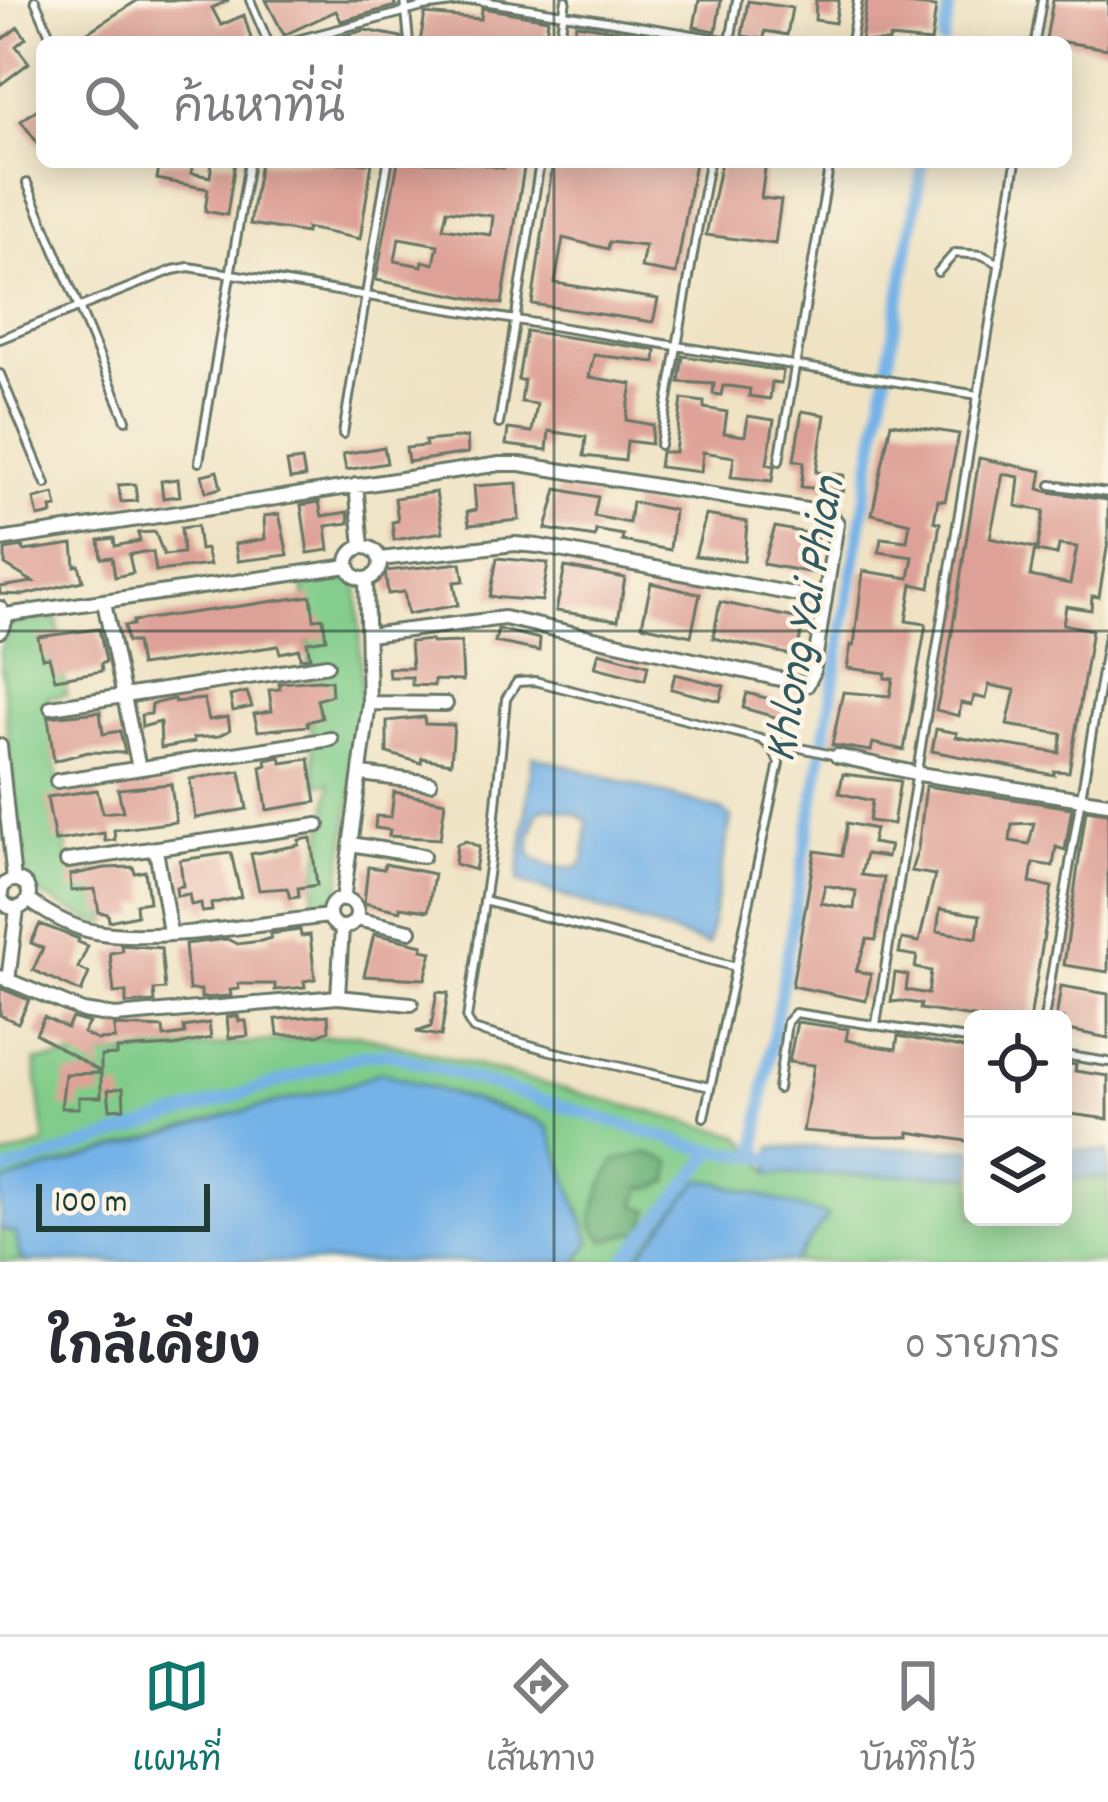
<!DOCTYPE html>
<html lang="th">
<head>
<meta charset="utf-8">
<style>
	:root { --surface:#fff; --page:#f2f2f3; --text:#2b2b33; --muted:#7c7c81; --line:#e1e1e2; --accent:#0f766e }
	body { margin:0; font-family:Dekko,"Playpen Sans Thai",sans-serif; background:var(--page); color:var(--text) }
	.controls { position:absolute; right:36px; bottom:36px; display:grid; overflow:hidden; border-radius:18px; box-shadow:0 6px 30px #0003 }
	.controls button { width:108px; height:108px; display:grid; place-items:center; padding:0; border:0; border-bottom:3px solid var(--line); background:var(--surface); color:var(--text); font:60px sans-serif }
	.scale { position:absolute; left:36px; bottom:30px; width:174px; box-sizing:border-box; padding-left:12px; border:6px solid #1f3d34; border-top:0; font-size:33px; line-height:42px; white-space:nowrap; color:#1f3d34; -webkit-text-stroke:9px #fcf5e5; paint-order:stroke }
	.list { margin:0; padding:0; list-style:none }
	h2 { display:flex; justify-content:space-between; align-items:center; height:156px; margin:0; padding:0 48px; font-size:51px }
	h2 small { font-size:39px; font-weight:400; color:var(--muted) }
	.icon { flex:none; width:66px; height:66px; fill:none; stroke:currentColor; stroke-width:2; stroke-linecap:round; stroke-linejoin:round }
	.map { position:relative; flex:none; width:1108px; height:1262px; overflow:hidden }
	.search { position:absolute; background:var(--surface); box-shadow:0 6px 30px #0003; left:36px; right:36px; top:36px; height:132px; display:flex; align-items:center; gap:30px; box-sizing:border-box; padding:0 42px; border-radius:18px; color:var(--muted); font-size:45px }
	.sheet { height:372px; background:var(--surface) }
	nav { display:flex; justify-content:space-around; align-items:center; box-sizing:border-box; height:168px; border-top:3px solid var(--line); background:var(--surface); font-size:33px; color:var(--muted) }
	nav a { display:grid; justify-items:center; gap:6px }
	nav .on { color:var(--accent) }
	.map>svg:first-child { display:block }
	.green { fill:#81cc8a; stroke:#50845f; stroke-width:3 }
	.forest { fill:#68b076; stroke:#447655; stroke-width:3 }
	.water { fill:#75b2e7; stroke:#4a788e; stroke-width:3; fill-rule:evenodd }
	.lines { fill:none; stroke-linecap:round; stroke-linejoin:round }
	.canal { stroke:#75b2e7; stroke-width:12 }
	.building { fill:#dea197; fill-rule:evenodd }
	.lane-casing { stroke:#687766; stroke-width:12 }
	.street-casing { stroke:#687766; stroke-width:18 }
	.lane { stroke:#fff; stroke-width:6 }
	.street { stroke:#fff; stroke-width:12 }
	.grid { fill:none; stroke:#1f3d34; stroke-width:3; stroke-opacity:0.55 }
	.labels { text-anchor:middle; dominant-baseline:central; stroke-width:9; stroke-linejoin:round; paint-order:stroke }
	.water-label { font-size:48px; font-style:italic; fill:#345a61; stroke:#fcf5e5 }
</style>
</head>
<body>
<div class="map">
<svg width="1108" height="1262" viewBox="0 0 1108 1262">
	<rect width="100%" height="100%" fill="#fcf5e5"/>
	<filter id="ink" filterUnits="userSpaceOnUse"><feTurbulence type="fractalNoise" baseFrequency=".00833" numOctaves="2"/><feDisplacementMap in="SourceGraphic" scale="24" xChannelSelector="R" yChannelSelector="G"/><feConvolveMatrix kernelMatrix="1 2 1 2 8 2 1 2 1" color-interpolation-filters="sRGB"/></filter>
	<filter id="wash" filterUnits="userSpaceOnUse"><feTurbulence type="fractalNoise" baseFrequency=".004" numOctaves="4" result="noise"/><feDisplacementMap in="SourceGraphic" scale="48" xChannelSelector="R" yChannelSelector="G"/><feGaussianBlur stdDeviation="2.7" result="paint"/><feColorMatrix in="noise" values="0 0 0 0 0 0 0 0 0 0 0 0 0 0 0 0 0 1.4 0 .05"/><feComposite in="paint" operator="in"/></filter>
	<g filter="url(#wash)">
		<rect width="100%" height="100%" fill="#efe3c4"/>
		<path class="green" d="M341,578l11,1 6,6 4,128 -23,181 -14,13h-13l19,-124 -14,1 -12,-110 5,-16 -7,-76z
			M57,618l9,77 -19,2 22,169 27,-1 12,59 -19,-4 -53,-28 -16,-29 -20,-213 12,-27z
			M357,1034l384,102 29,38 203,2v41h90v-39h45v84h-315l34,-45 -127,-37 -67,82h-57l15,-21 -43,-114 -15,-9 -153,-46 -28,12 -120,30 -232,69v-25l45,-14 -10,-83z
			M0,1229l16,5 4,22 5,6h-25z"/>
		<path class="forest" d="M645,1153l27,9 -3,20 -16,6 -11,-1 -6,19 14,4 -8,21 -38,9 -11,-14c0,-24 11,-45 23,-66z"/>
		<path class="water" d="M533,756l191,55 7,7 -23,127 -190,-64zM549,807l29,7 9,7 -3,40 -7,7c-18,0 -34,-1 -47,-14v-16l8,-27z
			M380,1072l153,47 15,8 43,115 -15,20h-551l-5,-5 -4,-23 -16,-5v-46l232,-69 120,-30z
			M772,1147l201,2v27l-204,-2z
			M1063,1150l45,1v27h-45z
			M700,1180l16,2 112,34 -35,46h-160z"/>
		<g class="lines">
			<path class="canal" d="M943,42l8,-42
				M786,1162l-25,-5 -4,-11 7,-56 159,-928
				M0,1173l361,-118 27,-2 312,95 61,9
				M622,1262l93,-112"/>
		</g>
		<g id="blocks">
			<path class="building" d="M138,0h91l-17,8 9,17 23,-10 8,27h-180z
				M266,0h127l3,6 -55,15 -5,-10 -52,24z
				M699,0h22l-5,31 -22,-4z
				M816,0h23l-4,23 -20,-3z
				M867,0l69,7 -5,35 -42,-4v4h-28z
				M1053,0h55v49l-62,-10z
				M748,1l44,7 -5,27 -22,-4 -1,8 -22,-3z
				M482,8l66,11 -3,23h-125l5,-28 56,5z
				M576,24l113,18h-116z
				M18,27l8,11 -10,8 13,17 -29,22v-44z
				M365,30l36,7v5h-59l1,-6z
				M42,106v43l-21,-28z
				M160,162h34l-3,11 19,4 2,-15h23l-8,53 -22,-4 3,-22 -51,-10z
				M260,162l112,1 -12,76 -54,-11v5l-56,-9z
				M398,162h70l35,6 1,-6h21l-23,142 -126,-24zM447,210l46,6 -2,19 -48,-7zM399,238l39,7 -4,19 -11,-3 -1,5 -27,-5z
				M553,162h142l-19,112 -35,-6 4,-22 -36,-4 -1,7 -45,-11 -8,45 103,16 -5,23 -121,-18z
				M721,162h45l-5,36 20,2 -6,44 -69,-9z
				M526,331l130,19 -1,12 -61,-7 -5,22 43,7 -6,36 27,5 -2,19 -24,-3 -2,20 -41,-5 2,-19 -37,-6 -2,19 -41,-5 2,-16 24,3 5,-28 -16,-2 3,-22h-6z
				M683,356l100,15 -2,12 -9,-1 -2,17 -21,-3 1,-7 -21,-3h-6l-2,9 -8,-1 1,-10 -35,-2z
				M682,399l22,3v6l23,4 -3,21 21,3 3,-20 26,4 -7,44 7,2 -2,15 -41,-4 3,-20 -31,-5 -2,20 -42,-5 2,-15h14z
				M802,411l23,4 -9,57 28,3 -1,16 -42,-4 3,-25 -10,-2z
				M891,423l68,11 -14,67 -7,-1 -4,21 6,2 -10,65 -18,-4 -6,37 20,3 -22,126 -31,-7 -2,8 -39,-6 11,-53 47,4 3,-17 -8,-1 1,-5 -39,-5 4,-23 3,1 9,-75 46,7 4,-21 -34,-5 2,-14 26,3 3,-18 -38,-9z
				M467,437l1,16 -60,9 -2,-14 20,-2 -1,-5z
				M384,447l3,16 -41,7 -3,-16z
				M979,458l63,13 -3,18 10,3 59,8v42l-9,55 -7,-1 -1,14 -25,-4 -3,18 29,6 -23,142 -15,-1v4l-122,-24 4,-22 21,4 -1,4 103,16 3,-19 -55,-9 8,-35 -26,-5 -3,14 -12,-3 -2,9 -11,-2 -2,13 -23,-6 12,-52zM1003,474l16,3 -3,29 28,5 -7,40 20,4 2,-10 18,2 -7,37 -40,-8 5,-28 -45,-10z
				M302,460l3,17 -15,2 -3,-17z
				M217,471l4,17 -15,4 -4,-17z
				M178,479l2,17 -17,2 -2,-17z
				M517,483l2,37 -50,5 -2,-13 9,-2 -2,-24z
				M135,484l2,17 -16,1 -3,-17z
				M557,489l41,8 -4,19 35,7 3,-21 42,8 -4,40 -48,-9 1,-6 -27,-5 -1,7 -49,-8z
				M436,492l7,40 -49,8 -2,-18 6,-1 -3,-23z
				M54,494l3,13 -6,1 1,6 -14,3 -4,-18z
				M319,502l3,14 26,-4 1,11 -23,3 3,24 -21,3 -7,-48z
				M279,514l9,41 -50,6 -3,-17 30,-5 -1,-23z
				M706,515l41,7 -3,39 -49,-5z
				M197,526l3,24 6,-1 4,16 -54,6 -3,-19h-11l-13,3 4,18 -18,4 -3,-20 -11,1 -2,-18 15,-2 1,8 25,-5 -2,-8 17,-1 9,23 19,-2 -2,-25z
				M775,527l42,8 -3,38 -51,-9z
				M73,544l2,22 4,-1 4,16 -59,14 -24,-1v-7l33,-5 -28,-17v-15l18,-3 1,4z
				M497,558l51,5 -6,38 -52,-4z
				M461,563l3,18 -10,1 4,23 -50,9 -4,-22 -16,2 -3,-23z
				M565,567l60,11 -7,42 -62,-9z
				M651,583l49,11 -9,42 -49,-11z
				M311,596l3,23 9,-1 3,21 -19,3 3,15 -10,1 -1,-9 -19,4 -2,-7 -138,20 -4,-24h-9l-3,-16 9,-1v-4z
				M720,602l84,18 -8,36 -83,-18z
				M99,629l7,33 -5,2 1,7 -47,8 -6,-22 -7,1 -4,-21z
				M498,629l42,10 -1,12 -44,-9z
				M431,640l1,3 29,-1 2,39 -29,-1v6l-22,-1v-8h-23l-1,-9h24l-2,-26z
				M599,652l49,13 -3,15 -50,-13z
				M675,674l49,12 -4,15 -49,-12z
				M318,680l13,1 1,14 -15,5 5,18 -15,4 1,4 -50,5 -4,-17 18,-3 -3,-21 11,-1 -1,-6z
				M247,692l5,15 -19,4 -3,-15z
				M747,693l46,12 -4,16 -46,-13z
				M174,699l1,3 29,-3 5,21 19,-3 2,13 -11,6 -26,2 1,4 -33,6 -1,-26 -18,5 -1,-12 10,-1 1,-10z
				M100,712l3,22 17,-3 5,22 -37,-1 -34,9 -6,-44z
				M424,717l1,7 29,1 -3,38 -29,-5 -1,5 -34,-10v-32z
				M280,757l2,6 27,-4 7,43 -49,8 -6,-43 6,-2 -1,-5z
				M240,771l7,38 -52,9 -5,-39z
				M843,774l57,7 -7,43 -24,-3 3,-20 -33,-8z
				M171,784l5,38 -62,8 1,10 -10,1 -1,-8 -49,8 -8,-44 50,-7 6,23 20,-2 -5,-22z
				M926,786l146,22 -7,42 -9,-3 -3,19 -20,-3 -3,20 22,4 -22,132h-44l-66,-10 1,-5 -20,-3 -10,1 4,-29 13,2 -2,15 22,4 3,-23 -16,-3 2,-12 -18,-3 3,-14 17,3 16,-67 -24,-4 7,-22zM1034,823l-5,21 -19,-3 2,-17zM940,909l40,6 -3,23 -40,-7z
				M394,792l51,10 -5,37 -51,-3 1,-6 -15,-2 1,-12 15,1z
				M1086,810l22,3v159l-44,-7z
				M847,823l28,6 -3,14 18,3 -3,11 -21,-3 -5,21 23,3 -8,62 -9,-1 -11,32 15,3 -5,27 -74,-15 23,-135 27,4zM825,885l31,6 -2,18 -33,-6z
				M311,838l6,47 -19,3 1,9 -9,1 -3,-10 -28,2 -8,-36 48,-9v-5z
				M466,841l13,6 -4,23 -20,-6 2,-20z
				M231,853l10,44 -30,7 1,7 -10,1 -1,-9 -10,2 -2,-11 -12,2 -1,-9 7,-1 -3,-26z
				M385,864l49,10 -6,37 -28,-4v4l-36,-8 4,-36 16,2z
				M133,867l2,6 10,-2 4,31 -13,2 1,11 -28,6 -1,-7 -9,-2 -4,-23 -24,2 -1,-16 35,-7z
				M40,924l39,15 -1,3 10,4 -10,22 11,5 -8,19 -48,-22 10,-22 -12,-5z
				M300,930l1,6 9,-1 5,44 -11,2 1,6 -30,3v-6h-37l1,5 -9,1 1,6 -30,2v-8h-12l-4,-46 42,-5 10,5 24,-3 10,-3 -1,-4z
				M374,934l49,11 -1,5 10,2 -7,27 -61,-3z
				M121,945l40,3 4,41 -11,1 1,12 -29,2v-12l-12,1 -4,-40 12,-2z
				M1061,986l47,8v44l-45,-9v-10h-7z
				M0,988l29,12 -11,23 -18,-8z
				M437,992l11,1 -7,43 -25,-4 15,-5z
				M328,1015l1,15 -11,5h-40l-2,-16z
				M238,1016l1,5h7l2,15 -19,2 -2,-21z
				M44,1017l23,11 5,-10 17,5 -6,10 14,7 18,-1 -1,-13 49,2 1,9 21,-3 -1,-7 25,-4 2,15 -37,8 -57,3v6l-16,1v16l-65,-38z
				M797,1022l51,7 -2,11 28,6 22,3 2,-13 75,14v92l-64,-10v5h-34l-72,-6 11,-66 -25,-3z
				M1063,1063l13,2 -1,6 33,5v43l-45,-6z
				M101,1073v24h-22v11h-18l4,-34z
				M123,1088l1,20 -14,1 -2,-19z"/>
		</g>
	</g>
	<g filter="url(#ink)">
		<use href="#blocks" fill-opacity="0" stroke="#687766" stroke-width="3"/>
		<g class="lines">
			<defs>
				<path id="lane" d="M35,0l18,42
					M250,0l18,42
					M405,0l4,42
					M477,0l260,42
					M289,42l134,-35 51,-7
					M559,42l7,-42
					M730,42l7,-42
					M851,42l7,-42
					M1035,42l7,-42
					M27,183l99,237
					M938,272l17,-19 27,2 18,9
					M0,339l173,-69 16,-3 789,128
					M0,374l46,110
					M499,424l41,-262
					M343,434l45,-272
					M660,445l49,-283
					M779,461l51,-299
					M199,462l50,-300
					M1051,485l57,8
					M764,740l73,16
					M484,901l252,66
					M1044,1019l64,-383
					M876,1024l140,-862
					M1063,1055l45,7
					M778,1089l9,-67 8,-9 178,27
					M704,1117l75,-354 -6,-14 -12,-10 -226,-58 -18,1 -11,17 -14,148 -25,172 6,10 78,22 159,36"/>
				<path id="street" d="M356,485l6,61
					M0,540l500,-76h20l299,48 12,3 6,8 -24,150 -6,12 -303,-67 -136,17
					M348 563a16 16 0 1 1 32 0a16 16 0 1 1-32 0Z
					M380,559l135,-15 23,2 287,54
					M104,602l35,166
					M0,608l5,14 -5,9
					M5,615l343,-49
					M369,703l77,1
					M51,707l276,-42
					M0,746l14,134
					M837,756l82,18 189,29
					M362,774l68,9
					M57,781l274,-42
					M351,844l72,12
					M156,850l14,82
					M67,861l251,-36
					M1 894a14 14 0 1 1 28 0a14 14 0 1 1-28 0Z
					M329 913a14 14 0 1 1 28 0a14 14 0 1 1-28 0Z
					M28,900c20,14 44,28 68,32 60,11 169,-9 233,-16
					M343,900l26,-197 -3,-124
					M356,919l54,12
					M0,977l83,34 32,5 223,-19 73,7
					M8,981l9,-72
					M338,997l4,-70"/>
			</defs>
			<use href="#lane" class="lane-casing"/>
			<use href="#street" class="street-casing"/>
			<use href="#lane" class="lane"/>
			<use href="#street" class="street"/>
		</g>
	</g>
	<path class="grid" d="M554,0v42M554,162v1100M0,631h1108"/>
	<g class="labels">
		<g class="water-label">
			<text transform="translate(808 620) rotate(-80)">Khlong Yai Phian</text>
		</g>
	</g>
</svg>
<div class="controls">
<button><svg class="icon" aria-label="locate" viewBox="0 0 24 24"><circle cx="12" cy="12" r="6"/><path d="M12 2v4M12 18v4M2 12h4M18 12h4"/></svg></button>
<button><svg class="icon" aria-label="layers" viewBox="0 0 24 24"><path d="M12 4l9 5-9 5-9-5zM3 14l9 5 9-5"/></svg></button>
</div>
<div class="scale">100 m</div>
<div class="search"><svg class="icon" aria-label="search" viewBox="0 0 24 24"><circle cx="10" cy="10" r="6"/><path d="M15 15l6 6"/></svg>ค้นหาที่นี่</div>
</div>
<section class="sheet">
<h2>ใกล้เคียง<small>0 รายการ</small></h2>
<ul class="list">
</ul>
</section>
<nav>
<a class="on"><svg class="icon" aria-label="map" viewBox="0 0 24 24"><path d="M3 6l6-2 6 2 6-2v14l-6 2-6-2-6 2zM9 4v14M15 6v14"/></svg>แผนที่</a>
<a><svg class="icon" aria-label="directions" viewBox="0 0 24 24"><path d="M12 3l9 9-9 9-9-9zM9 14v-3h6M13 9l2 2-2 2"/></svg>เส้นทาง</a>
<a><svg class="icon" aria-label="saved" viewBox="0 0 24 24"><path d="M7 4h10v16l-5-4-5 4z"/></svg>บันทึกไว้</a>
</nav>
</body>
</html>
